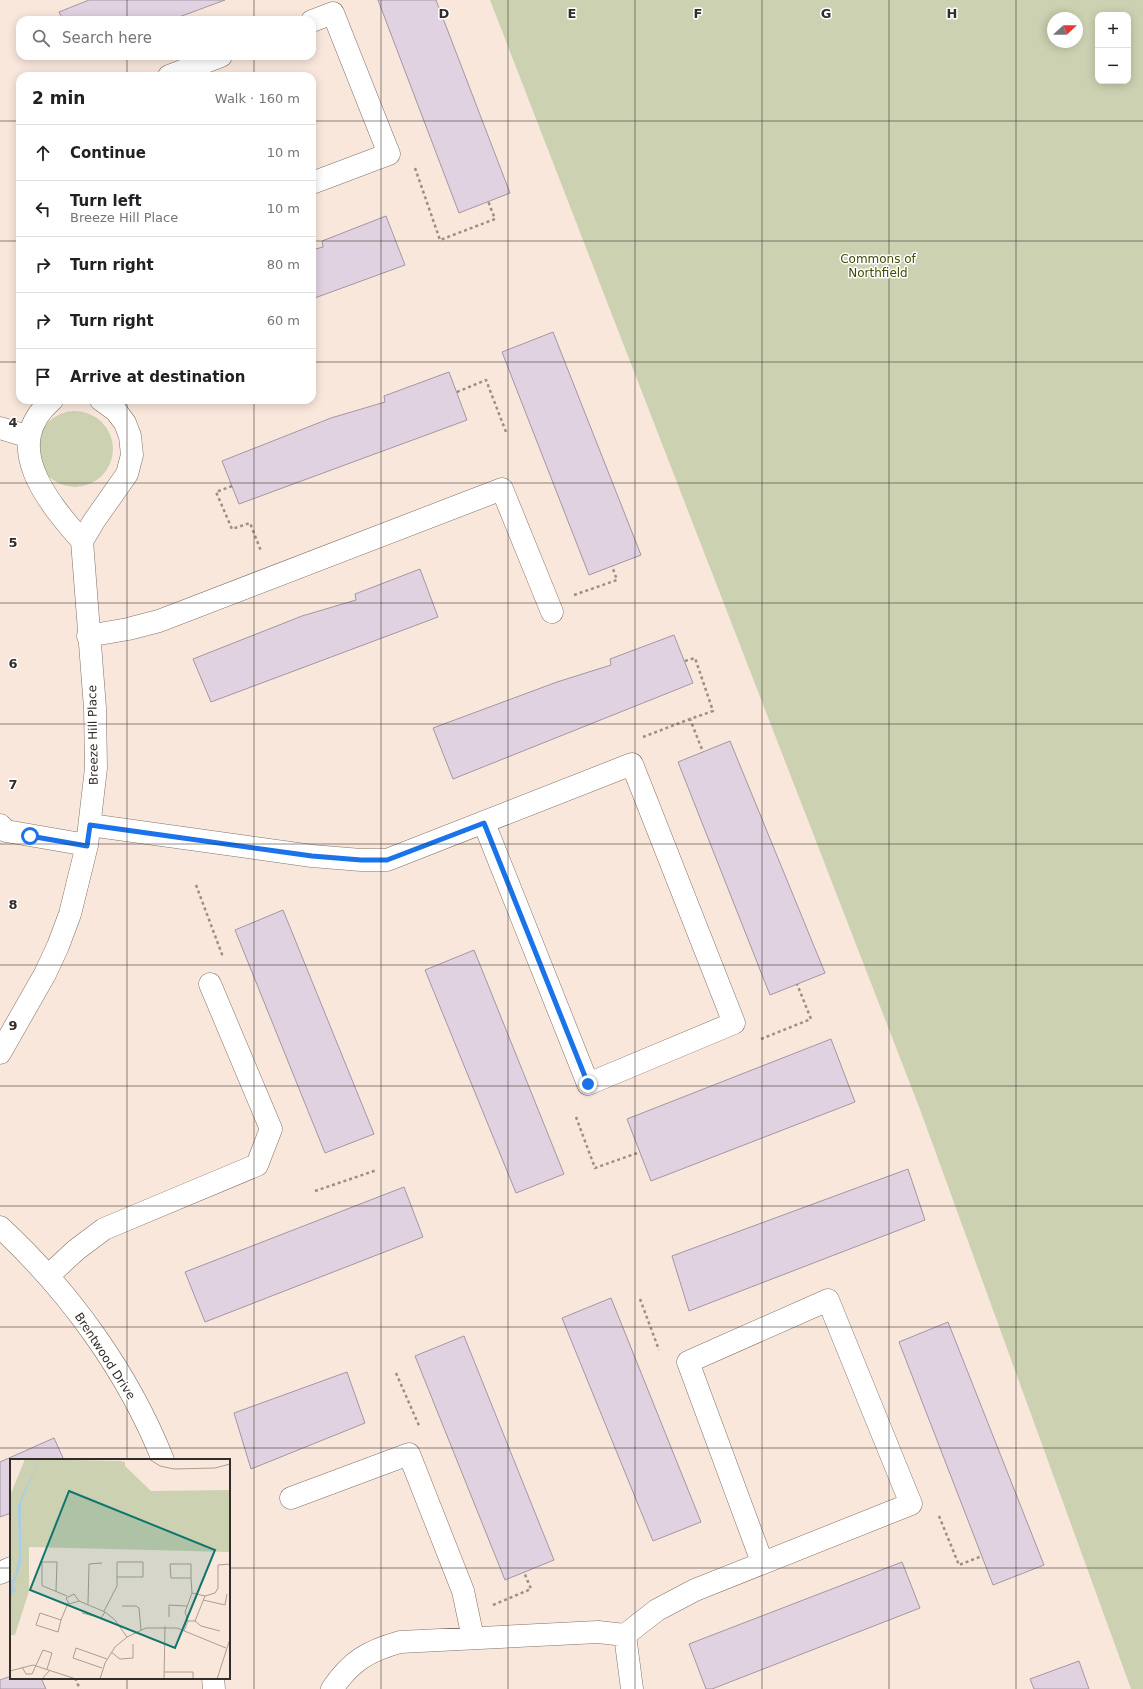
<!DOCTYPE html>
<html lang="en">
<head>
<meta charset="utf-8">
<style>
	:root { --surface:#fff; --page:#f2f2f2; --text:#202124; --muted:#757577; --line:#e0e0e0 }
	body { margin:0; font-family:"DejaVu Sans",sans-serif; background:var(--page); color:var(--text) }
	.controls { position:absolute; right:12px; top:12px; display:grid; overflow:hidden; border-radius:8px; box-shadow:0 2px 10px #0003 }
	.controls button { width:36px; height:36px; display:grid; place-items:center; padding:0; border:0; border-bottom:1px solid var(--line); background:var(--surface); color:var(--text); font:20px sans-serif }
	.compass { position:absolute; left:1047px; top:12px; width:36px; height:36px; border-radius:50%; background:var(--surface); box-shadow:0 2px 10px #0003; rotate:68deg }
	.stop { position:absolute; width:12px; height:12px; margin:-9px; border:3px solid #1a73e8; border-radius:50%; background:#fff }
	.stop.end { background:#1a73e8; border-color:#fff; box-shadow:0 1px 4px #0008 }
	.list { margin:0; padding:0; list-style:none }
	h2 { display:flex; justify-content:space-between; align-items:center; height:52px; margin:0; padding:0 16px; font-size:17px }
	h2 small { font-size:13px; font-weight:400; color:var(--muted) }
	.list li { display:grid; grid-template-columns:26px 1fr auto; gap:12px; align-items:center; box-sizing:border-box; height:56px; padding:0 16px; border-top:1px solid var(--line) }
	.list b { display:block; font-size:15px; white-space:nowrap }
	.list p { margin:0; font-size:13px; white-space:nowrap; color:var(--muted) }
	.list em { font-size:13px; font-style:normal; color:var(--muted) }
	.icon { flex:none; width:22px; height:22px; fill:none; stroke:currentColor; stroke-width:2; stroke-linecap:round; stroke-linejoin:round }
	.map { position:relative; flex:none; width:1143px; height:1689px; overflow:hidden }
	.search { position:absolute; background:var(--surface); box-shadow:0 2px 10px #0003; left:16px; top:16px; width:300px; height:44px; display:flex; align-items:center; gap:10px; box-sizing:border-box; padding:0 14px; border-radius:12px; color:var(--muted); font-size:15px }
	.panel { position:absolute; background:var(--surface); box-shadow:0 2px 10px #0003; left:16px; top:72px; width:300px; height:332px; border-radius:12px }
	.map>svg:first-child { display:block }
	.green { fill:#cbd1b1; fill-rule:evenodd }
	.building { fill:#e0d2e0; stroke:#a496a4 }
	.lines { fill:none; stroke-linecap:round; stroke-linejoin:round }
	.minor-casing { stroke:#827268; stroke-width:23 }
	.path { stroke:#9b8f87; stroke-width:2.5; stroke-dasharray:3 3; stroke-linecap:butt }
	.minor { stroke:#fff; stroke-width:22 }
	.route { stroke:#1a73e8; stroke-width:5 }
	.grid { fill:none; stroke:#332d29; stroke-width:1; stroke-opacity:0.55 }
	.labels { text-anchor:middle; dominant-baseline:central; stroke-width:3; stroke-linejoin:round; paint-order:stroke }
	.park-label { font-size:12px; fill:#434904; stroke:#fff }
	.street-label { font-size:12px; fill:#332d29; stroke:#fff }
	.inset-road { fill:none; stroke:#aa9d94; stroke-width:1 }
	.view { fill:#0f766e; fill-opacity:0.15; stroke:#0f766e; stroke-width:2 }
	.inset-edge { fill:none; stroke:#332d29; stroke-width:2 }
	.grid-label { font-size:13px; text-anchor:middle; font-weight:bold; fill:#332d29; stroke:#fff; stroke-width:3; stroke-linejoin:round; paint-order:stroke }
</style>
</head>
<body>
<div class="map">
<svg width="1143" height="1689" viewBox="0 0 1143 1689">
	<rect width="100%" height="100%" fill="#f9e7dc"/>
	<path class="green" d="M490,0h653v1689h-12l-210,-577zM1098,15h30v66h-30zM1053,18h24v24h-24z
		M37 449a38 38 0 1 1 76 0a38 38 0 1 1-76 0Z"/>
	<path class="building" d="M89,0h136l-54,20h-108l-4,-8z
		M378,0h58l74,193 -51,20z
		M386,216l19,49 -93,34v-49l11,-3 -1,-6z
		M553,332l88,223 -52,20 -87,-223z
		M449,372l18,48 -228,84 -17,-43 109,-43 54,-16 -1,-6z
		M420,569l18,48 -227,85 -18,-43 109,-43 54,-16 -1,-6z
		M674,635l19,48 -240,96 -20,-51 124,-46 54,-17 -1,-6z
		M730,741l95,232 -55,22 -92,-233z
		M283,910l91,224 -49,19 -90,-223z
		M474,950l90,224 -48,19 -91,-223z
		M831,1039l24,63 -204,79 -24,-62z
		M908,1169l17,51 -236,91 -17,-55z
		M404,1187l19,50 -218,85 -20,-50z
		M611,1298l90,224 -48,19 -91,-223z
		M948,1322l96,243 -51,20 -94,-243z
		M464,1336l90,224 -49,20 -90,-224z
		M347,1372l18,51 -114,46 -17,-56z
		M54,1438l10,22h-53v53l-11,4v-55z
		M902,1562l18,46 -208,81h-6l-17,-45z
		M1079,1661l10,28h-55l-4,-10z
		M11,1676v2h30l5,11h-46v-9z"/>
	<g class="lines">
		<defs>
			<path id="minor" d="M312,21l21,-8 56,141 -77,29
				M169,76l52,-20
				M52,400c-52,45 -5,101 30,141
				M0,428l23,7
				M88,636l40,-7 31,-8 343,-132 50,123
				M0,825l6,6 81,14
				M90,825l222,31 49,4h26l245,-96 102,259 -146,61 -104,-261
				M0,1053l45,-79 13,-28 12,-32 17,-69 9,-77 -1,-60 -13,-167 12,-20 33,-47 5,-19 -2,-19 -5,-13 -9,-12 -15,-11
				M0,1227c69,64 128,145 163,233
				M48,1276l28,-26 28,-21 153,-64 14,-36 -61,-145
				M291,1498l118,-44 54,137 10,47
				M0,1573l11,-5
				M625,1635l7,54
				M213,1678l1,11
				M332,1689c19,-28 36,-38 68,-47l198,-10 27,3 32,-25 38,-20 216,-86 -83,-204 -140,62 74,200"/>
		</defs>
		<use href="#minor" class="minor-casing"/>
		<path class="path" d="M415,168l25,72 55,-21 -7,-18
			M457,392l29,-12 20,52
			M232,486l-16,6 16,37 18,-6 11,28
			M574,595l43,-15 -5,-14
			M685,661l10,-3 18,53 -23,8 13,33
			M643,737l47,-18
			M196,885l27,72
			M761,1039l50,-20 -14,-35
			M576,1117l19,51 45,-16
			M315,1191l62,-21
			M640,1299l19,51
			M396,1373l24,55
			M939,1516l20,49 23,-9
			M493,1605l38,-16 -7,-17
			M75,1678l5,11"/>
		<use href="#minor" class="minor"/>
	</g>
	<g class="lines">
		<path class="route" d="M30,836l57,10 3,-21 222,31 49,4h26l97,-37 104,261"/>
	</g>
	<path class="grid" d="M127,0v20M254,0v20M381,0v1689M508,0v1689M635,0v1689M762,0v1689M889,0v1689M1016,0v1689M127,56v20M254,56v20M0,121h20M312,121h831M0,241h20M312,241h831M0,362h20M312,362h831M127,400v1060M254,400v1289M0,483h1143M0,603h1143M0,724h1143M0,844h1143M0,965h1143M0,1086h1143M0,1206h1143M0,1327h1143M0,1448h1143M0,1568h11M229,1568h914M127,1678v11"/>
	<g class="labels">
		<g class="park-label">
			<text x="878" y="259">Commons of<tspan x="878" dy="14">Northfield</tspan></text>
		</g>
		<g class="street-label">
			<text transform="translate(93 735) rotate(-91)">Breeze Hill Place</text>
			<text transform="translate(105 1356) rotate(57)">Brentwood Drive</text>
		</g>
	</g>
	<g transform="translate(10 1459)">
		<rect width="220" height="220" fill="#f9e7dc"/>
		<path d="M15,0l95,2 5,1v4l26,25 79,-1v62l-201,-5v44l-14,44h-5v-139z" fill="#cbd1b1"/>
		<path d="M29,0l-18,44v60l-8,23 3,5 -4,3 -2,17v-28l5,-7 4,-19 -1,-52z" fill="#a7cee8"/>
		<path class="inset-road" d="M139,0l11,7 14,3 41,-1 15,-4M46,132l1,-29h-15v23l1,1 24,10M195,137l10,-3 3,-5v-23l12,-1M193,141l22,5 2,-11M69,142l-10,3 -3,-6 8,-4 5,7 26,11 10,8 12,17M78,145l1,-40 13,-1M112,147h14l3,2 2,22M94,152l13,-25v-24h26v15h-26M72,154l19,5 4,-6M159,158v-12l18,1M51,161l-3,12 -22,-7 4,-12 21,7 7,-17M178,162h7l10,-25 -13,-3M185,162l6,5 19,5M174,172l4,-10 -3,-9 7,-19 -1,-15h-20l-1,-14h21v14M101,193l9,7 13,-1v-14M12,208l4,7h6l11,-24 9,3 -5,16M92,209l-29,-10 3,-10 31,11M0,212l23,-6 43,14M154,213h29v7M32,220l8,-9M90,220l5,-16 10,-16 12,-10 19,-9h31l49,20M154,220l1,-53M207,220l13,-40"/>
		<path class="view" d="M59,32l146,59 -40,98 -145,-58z"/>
		<rect width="220" height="220" class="inset-edge"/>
	</g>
	<g class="grid-label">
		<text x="444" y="18">D</text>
		<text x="572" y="18">E</text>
		<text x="698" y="18">F</text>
		<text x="826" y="18">G</text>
		<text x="952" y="18">H</text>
		<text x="13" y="427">4</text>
		<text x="13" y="547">5</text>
		<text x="13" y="668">6</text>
		<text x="13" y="789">7</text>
		<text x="13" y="909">8</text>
		<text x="13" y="1030">9</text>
	</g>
</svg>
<div class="controls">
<button>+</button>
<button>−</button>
</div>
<svg class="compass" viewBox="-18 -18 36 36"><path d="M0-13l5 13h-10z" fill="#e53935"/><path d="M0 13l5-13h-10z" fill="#757577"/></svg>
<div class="stop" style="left:30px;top:836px"></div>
<div class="stop end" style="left:588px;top:1084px"></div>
<div class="search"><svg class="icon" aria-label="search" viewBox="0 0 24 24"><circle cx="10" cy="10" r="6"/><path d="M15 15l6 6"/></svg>Search here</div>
<section class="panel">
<h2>2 min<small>Walk · 160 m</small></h2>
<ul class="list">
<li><svg class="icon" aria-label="ahead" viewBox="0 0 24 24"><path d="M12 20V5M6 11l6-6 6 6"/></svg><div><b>Continue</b></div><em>10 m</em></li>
<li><svg class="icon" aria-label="left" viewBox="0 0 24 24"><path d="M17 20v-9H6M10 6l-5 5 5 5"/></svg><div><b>Turn left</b><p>Breeze Hill Place</p></div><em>10 m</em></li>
<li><svg class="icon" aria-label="right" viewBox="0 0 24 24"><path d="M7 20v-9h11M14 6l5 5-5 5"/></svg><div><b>Turn right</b></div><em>80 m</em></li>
<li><svg class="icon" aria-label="right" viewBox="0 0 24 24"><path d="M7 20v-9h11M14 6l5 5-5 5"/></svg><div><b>Turn right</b></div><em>60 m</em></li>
<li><svg class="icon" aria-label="arrive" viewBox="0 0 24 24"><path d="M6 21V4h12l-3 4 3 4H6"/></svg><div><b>Arrive at destination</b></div></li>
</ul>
</section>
</div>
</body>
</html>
